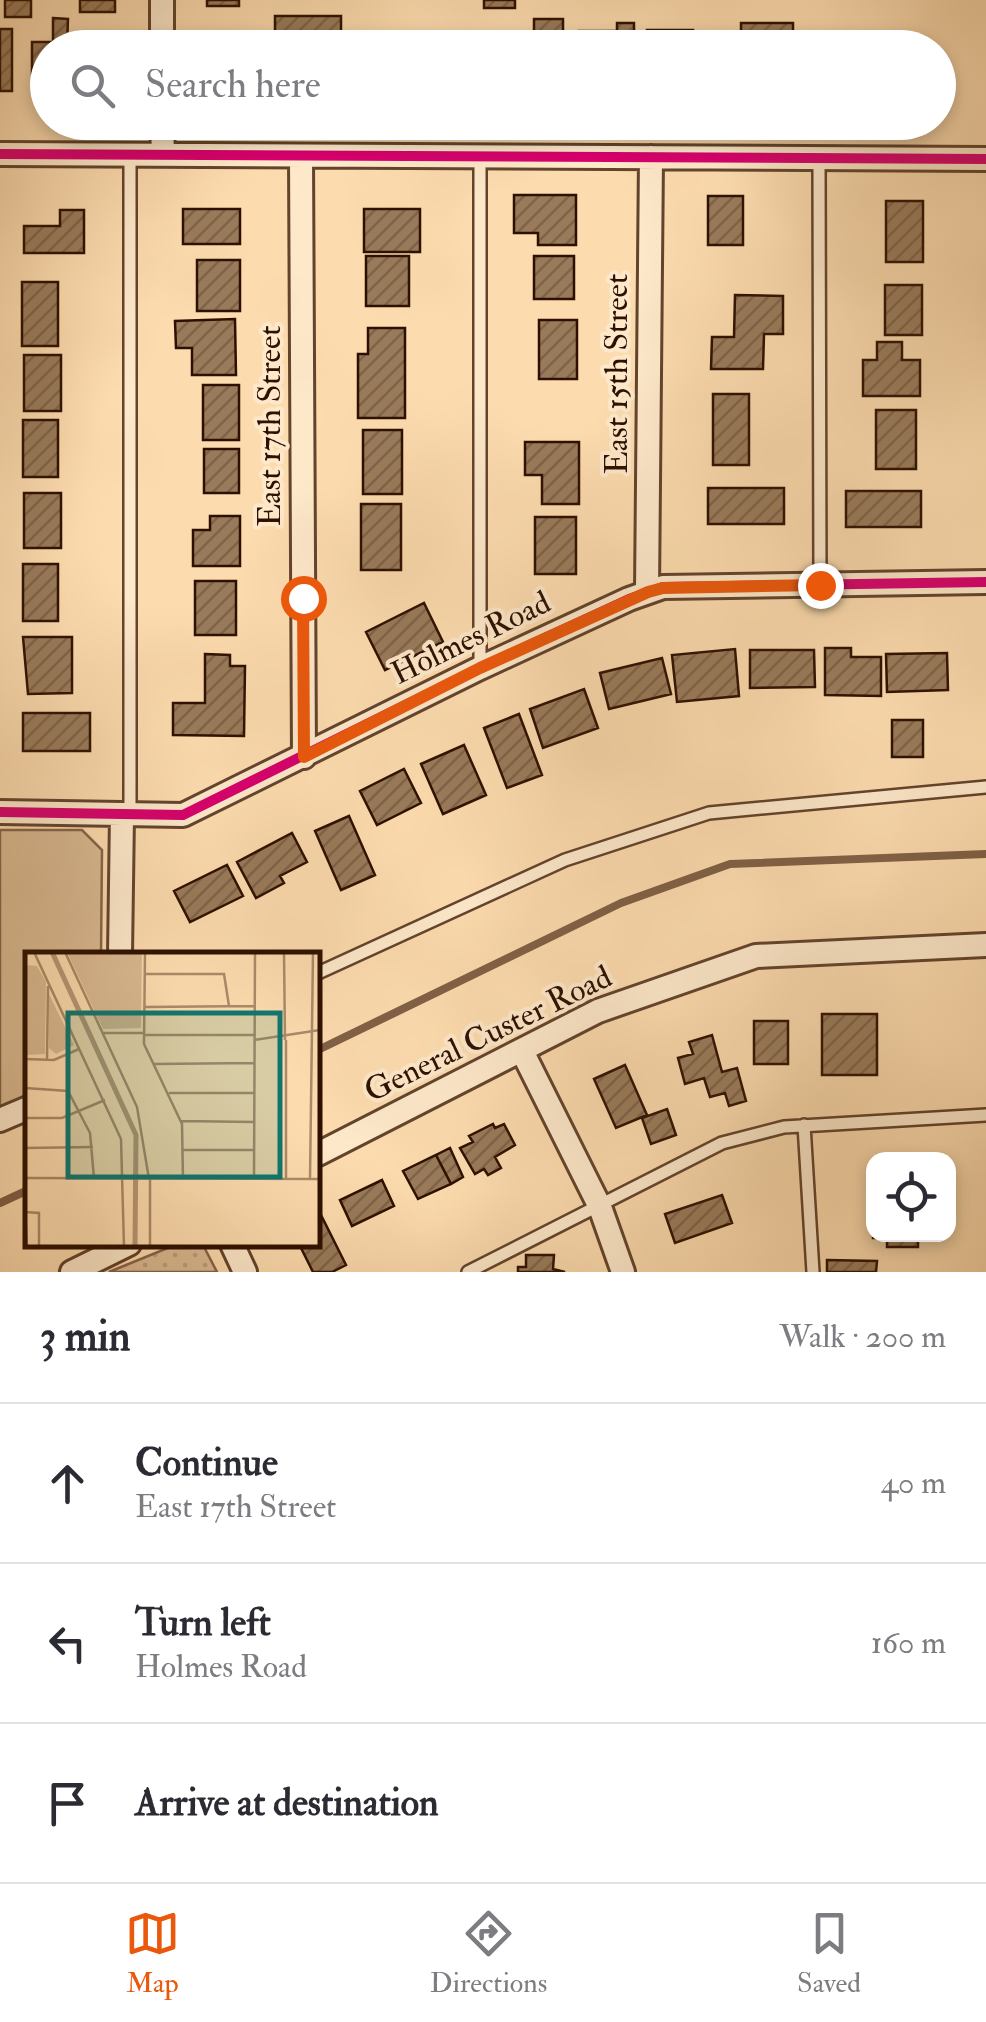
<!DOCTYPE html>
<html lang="en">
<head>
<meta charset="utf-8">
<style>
	:root { --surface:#fff; --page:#f7f7f7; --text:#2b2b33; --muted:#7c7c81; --line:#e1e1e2; --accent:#ea580c }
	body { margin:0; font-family:"IM FELL Double Pica",serif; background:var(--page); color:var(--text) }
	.controls { position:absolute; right:30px; bottom:30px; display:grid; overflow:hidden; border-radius:20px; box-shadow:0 5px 15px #0003 }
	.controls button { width:90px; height:90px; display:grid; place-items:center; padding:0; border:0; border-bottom:2px solid var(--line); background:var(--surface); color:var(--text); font:50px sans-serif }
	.stop { position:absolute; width:30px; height:30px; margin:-22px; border:8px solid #ea580c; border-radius:50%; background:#fff }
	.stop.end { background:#ea580c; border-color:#fff; box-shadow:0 2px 10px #0008 }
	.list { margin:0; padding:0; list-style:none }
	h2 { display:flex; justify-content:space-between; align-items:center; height:130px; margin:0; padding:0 40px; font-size:42px }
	h2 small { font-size:32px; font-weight:400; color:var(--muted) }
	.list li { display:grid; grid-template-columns:65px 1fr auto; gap:30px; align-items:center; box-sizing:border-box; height:160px; padding:0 40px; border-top:2px solid var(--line) }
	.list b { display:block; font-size:38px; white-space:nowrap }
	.list p { margin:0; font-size:32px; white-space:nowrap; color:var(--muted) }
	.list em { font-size:32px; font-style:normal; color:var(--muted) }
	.icon { flex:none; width:55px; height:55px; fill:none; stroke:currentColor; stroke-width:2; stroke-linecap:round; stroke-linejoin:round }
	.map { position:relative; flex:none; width:986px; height:1272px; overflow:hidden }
	.search { position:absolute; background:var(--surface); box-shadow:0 5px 15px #0003; left:30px; right:30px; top:30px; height:110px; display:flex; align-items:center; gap:25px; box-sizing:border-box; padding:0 35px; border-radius:55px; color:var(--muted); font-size:38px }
	.sheet { height:610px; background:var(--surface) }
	nav { display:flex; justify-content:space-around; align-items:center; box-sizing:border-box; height:140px; border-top:2px solid var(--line); background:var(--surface); font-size:28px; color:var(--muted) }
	nav a { display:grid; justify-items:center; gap:5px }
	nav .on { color:var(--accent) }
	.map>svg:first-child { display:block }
	.grass { fill:url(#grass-dots); stroke:#846448; stroke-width:2.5 }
	.park { fill:#d9b890; stroke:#846448; stroke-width:2.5 }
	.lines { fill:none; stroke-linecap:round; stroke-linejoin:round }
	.stream { stroke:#806045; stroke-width:8 }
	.building { fill:url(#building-hatch); stroke:#2e1000; stroke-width:2.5 }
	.lane-casing { stroke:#62432c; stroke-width:16 }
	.street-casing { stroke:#62432c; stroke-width:28 }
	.lane { stroke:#fde8ca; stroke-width:11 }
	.street { stroke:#fde8ca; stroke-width:22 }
	.cycleway-casing { stroke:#fde8ca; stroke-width:16 }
	.cycleway { stroke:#d6006c; stroke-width:10 }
	.route { stroke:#ea580c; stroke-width:12 }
	.labels { text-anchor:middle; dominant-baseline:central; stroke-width:8; stroke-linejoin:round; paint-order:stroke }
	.street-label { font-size:32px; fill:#2e1000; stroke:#fde8ca }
	.inset-river { fill:none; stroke:#b69673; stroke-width:5 }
	.inset-road { fill:none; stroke:#aa8a68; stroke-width:2.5 }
	.view { fill:#0f766e; fill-opacity:0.15; stroke:#0f766e; stroke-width:5 }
	.inset-edge { fill:none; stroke:#2e1000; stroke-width:5 }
</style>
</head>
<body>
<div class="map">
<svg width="986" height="1272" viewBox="0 0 986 1272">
	<defs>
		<pattern id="grass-dots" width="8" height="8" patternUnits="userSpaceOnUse" patternTransform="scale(2.5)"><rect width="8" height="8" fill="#d9b890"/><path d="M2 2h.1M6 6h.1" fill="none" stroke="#bb9d7a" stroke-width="1.8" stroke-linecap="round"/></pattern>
		<pattern id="building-hatch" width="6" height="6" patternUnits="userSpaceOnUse" patternTransform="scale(2.5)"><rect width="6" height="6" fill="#997a5a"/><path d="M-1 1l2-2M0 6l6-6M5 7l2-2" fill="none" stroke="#7d6348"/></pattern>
	</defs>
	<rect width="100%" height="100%" fill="#fcdbae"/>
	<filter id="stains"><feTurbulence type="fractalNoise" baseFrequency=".002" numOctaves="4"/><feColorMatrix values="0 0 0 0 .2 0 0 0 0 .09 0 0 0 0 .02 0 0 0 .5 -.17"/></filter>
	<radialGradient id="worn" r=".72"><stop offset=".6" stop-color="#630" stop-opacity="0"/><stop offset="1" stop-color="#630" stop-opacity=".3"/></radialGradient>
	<path class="grass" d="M175,1245h28l14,27h-108z"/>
	<path class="park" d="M0,830h82l20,20 -1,104h-73l-1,141 -27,13z"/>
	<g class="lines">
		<path class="stream" d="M318,1050l303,-147 109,-39 256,-10
			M0,1203l28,-13"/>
	</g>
	<path class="building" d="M5,0h26v17h-26z
		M80,0h35v12h-35z
		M207,0h32v6h-32z
		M484,0h31v8h-31z
		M275,16h66v32h-66z
		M53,18l15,1 -1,26 38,3h-57v26h-16v-32h21z
		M534,19h29v29h-42v-11h13z
		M617,23h17v25h-55v-17h38z
		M741,23h52v25h-52z
		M0,29h12v62h-12z
		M647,30h46v18h-46z
		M210,32h30v16h-30z
		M391,34h44v14h-44z
		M461,34h44v14h-44z
		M836,34h77v14h-77z
		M514,195h62v50h-38v-12h-24z
		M708,196h35v49h-35z
		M886,201h37v61h-37z
		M183,209h57v35h-57z
		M364,209h56v43h-56z
		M60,210h24v43h-60v-27h36z
		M366,256h43v50h-43z
		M534,256h40v43h-40z
		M197,260h43v51h-43z
		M22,282h36v64h-36z
		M885,285h37v50h-37z
		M735,295l48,1v38h-19l-1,35h-52l1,-32h22z
		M235,319l1,56h-44v-27h-16l-1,-27z
		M539,320h38v59h-38z
		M368,328h37v90h-47v-64h10z
		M877,342h25v18h18v36h-57v-36h14z
		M24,355h37v56h-37z
		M203,385h36v55h-36z
		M713,394h36v71h-36z
		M876,410h40v59h-40z
		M23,420h35v57h-35z
		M363,430h39v64h-39z
		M525,442h54v62h-37v-29h-17z
		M204,449h35v44h-35z
		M708,488h76v36h-76z
		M846,491h75v36h-75z
		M24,493h37v55h-37z
		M361,504h40v66h-40z
		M210,516h30v50h-47v-36h17z
		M535,517h41v57h-41z
		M23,564h35v57h-35z
		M195,581h41v54h-41z
		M424,603l19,39 -58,28 -19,-38z
		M23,637h49v56l-44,1z
		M825,648h26v9h30v39l-56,-1z
		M735,649l4,47 -62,6 -5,-47z
		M750,650h64l1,37 -65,1z
		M947,653l1,37 -61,2 -1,-38z
		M205,654l25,1v11h15l-1,70 -71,-1v-32h32z
		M662,658l9,36 -62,15 -9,-36z
		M584,689l14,39 -55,20 -13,-39z
		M23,713h67v38h-67z
		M519,714l23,61 -35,13 -23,-60z
		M892,720h31v37h-31z
		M464,745l22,50 -43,19 -22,-50z
		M404,769l17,34 -44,22 -17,-34z
		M349,816l26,59 -34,15 -26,-59z
		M292,833l15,29 -27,14 4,7 -28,15 -19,-36z
		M227,865l16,31 -53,26 -16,-31z
		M822,1014h55v61h-55z
		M754,1021h34v43h-34z
		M712,1035l10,37 15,-4 9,33 -17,5 -4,-13 -15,4 -6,-19 -19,6 -7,-26 15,-4 -4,-12z
		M625,1065l22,50 -31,13 -22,-49z
		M667,1109l9,26 -25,9 -9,-26z
		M493,1124l2,4 9,-4 11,21 -20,12 6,11 -13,7 -4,-6 -9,5 -15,-26 13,-6 -4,-6z
		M450,1148l13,29 -12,7 -15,-29z
		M436,1155l15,29 -33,15 -15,-28z
		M382,1180l12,26 -42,20 -12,-26z
		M722,1195l10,28 -57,20 -10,-29z
		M873,1200l1,34h44v13h-31v-9h-14z
		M319,1211l27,54 -14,7h-19l-14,-28h19z
		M526,1255h28l-1,14 12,3h-47v-5h8z
		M827,1260l50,1 -1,11h-49z"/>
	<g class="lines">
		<defs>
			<path id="lane" d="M480,156v512
				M819,158l1,427
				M130,815v-660
				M318,973l247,-113 144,-47 277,-26
				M804,1125l9,147
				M468,1272l254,-129 62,-16 202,-12"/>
			<path id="street" d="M162,0v48
				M162,122l1,33
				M0,154l986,5
				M301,156l3,601
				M647,592l4,-435
				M0,812l183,3 297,-147 149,-69 34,-12 323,-5
				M120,954l2,-139
				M522,1051l78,156 23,65
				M0,1120l28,-12
				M318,1154l280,-143 158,-55 230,-11
				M232,1244l13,28
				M72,1272l57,-28"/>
		</defs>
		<use href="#lane" class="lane-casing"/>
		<use href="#street" class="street-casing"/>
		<use href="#lane" class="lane"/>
		<use href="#street" class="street"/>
		<defs>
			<path id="cycleway" d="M0,154l986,5
				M0,812l183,3 297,-147 149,-69 34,-12 323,-5"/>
		</defs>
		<use href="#cycleway" class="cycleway-casing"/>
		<use href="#cycleway" class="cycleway"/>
	</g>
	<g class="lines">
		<path class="route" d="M303,598l1,159 176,-89 168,-76 15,-4 157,-3"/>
	</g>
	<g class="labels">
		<g class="street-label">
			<text transform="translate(617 374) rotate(-90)">East 15th Street</text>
			<text transform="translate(270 426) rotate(-90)">East 17th Street</text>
			<text transform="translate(471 638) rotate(-26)">Holmes Road</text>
			<text transform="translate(488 1034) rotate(-26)">General Custer Road</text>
		</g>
	</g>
	<g transform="translate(25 952)">
		<rect width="295" height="295" fill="#fcdbae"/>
		<path d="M0,13l12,1 9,16 -1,72 -20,1zM24,42l25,51 -18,9 -7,-6z" fill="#d9b890"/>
		<path d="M42,0h75l-1,76 -38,1z" fill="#d9b890"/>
		<path class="inset-river" d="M27,0l84,183 -1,112"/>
		<path class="inset-road" d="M9,0l87,187 3,108M40,0l72,155 12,72M120,0l-1,92 38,80 1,56M259,0l1,88M120,22h79l5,32M120,55l109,-1M78,81h41M119,83h110M229,88l66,-10M0,107l29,1 25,-11M22,108l1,-74M129,112l100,-1M0,136l43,3 22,42 4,45M144,141h85M0,166h37l43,-18M156,169l73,1M0,196l68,-1M158,198h71M0,226l295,1M125,227v68M229,227l1,-227M261,227v-139M285,227l3,-227M0,252l2,43M0,260l14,1v34"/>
		<path class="view" d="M43,61h212v164h-212z"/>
		<rect width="295" height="295" class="inset-edge"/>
	</g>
	<rect width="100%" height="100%" filter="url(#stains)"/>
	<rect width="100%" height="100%" fill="url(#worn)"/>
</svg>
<div class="controls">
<button><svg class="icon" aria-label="locate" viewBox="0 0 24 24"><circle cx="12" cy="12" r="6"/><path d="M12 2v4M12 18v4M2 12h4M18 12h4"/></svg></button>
</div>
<div class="stop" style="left:303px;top:598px"></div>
<div class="stop end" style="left:820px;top:585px"></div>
<div class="search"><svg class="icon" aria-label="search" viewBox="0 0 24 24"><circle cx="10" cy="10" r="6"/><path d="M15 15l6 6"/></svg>Search here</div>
</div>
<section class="sheet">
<h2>3 min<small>Walk · 200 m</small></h2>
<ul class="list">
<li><svg class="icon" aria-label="ahead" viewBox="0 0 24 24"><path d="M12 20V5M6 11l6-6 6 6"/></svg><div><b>Continue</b><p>East 17th Street</p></div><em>40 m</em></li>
<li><svg class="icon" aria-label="left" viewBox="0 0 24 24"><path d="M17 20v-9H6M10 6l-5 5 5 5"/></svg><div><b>Turn left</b><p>Holmes Road</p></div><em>160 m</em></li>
<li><svg class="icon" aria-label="arrive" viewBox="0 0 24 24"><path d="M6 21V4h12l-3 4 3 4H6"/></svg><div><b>Arrive at destination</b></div></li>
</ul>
</section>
<nav>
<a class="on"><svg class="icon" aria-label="map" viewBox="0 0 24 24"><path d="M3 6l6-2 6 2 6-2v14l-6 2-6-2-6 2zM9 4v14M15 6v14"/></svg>Map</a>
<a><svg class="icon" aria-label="directions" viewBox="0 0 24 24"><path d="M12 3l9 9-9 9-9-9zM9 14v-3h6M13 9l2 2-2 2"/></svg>Directions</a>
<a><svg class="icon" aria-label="saved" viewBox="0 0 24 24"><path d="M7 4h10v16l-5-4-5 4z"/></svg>Saved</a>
</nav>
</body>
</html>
